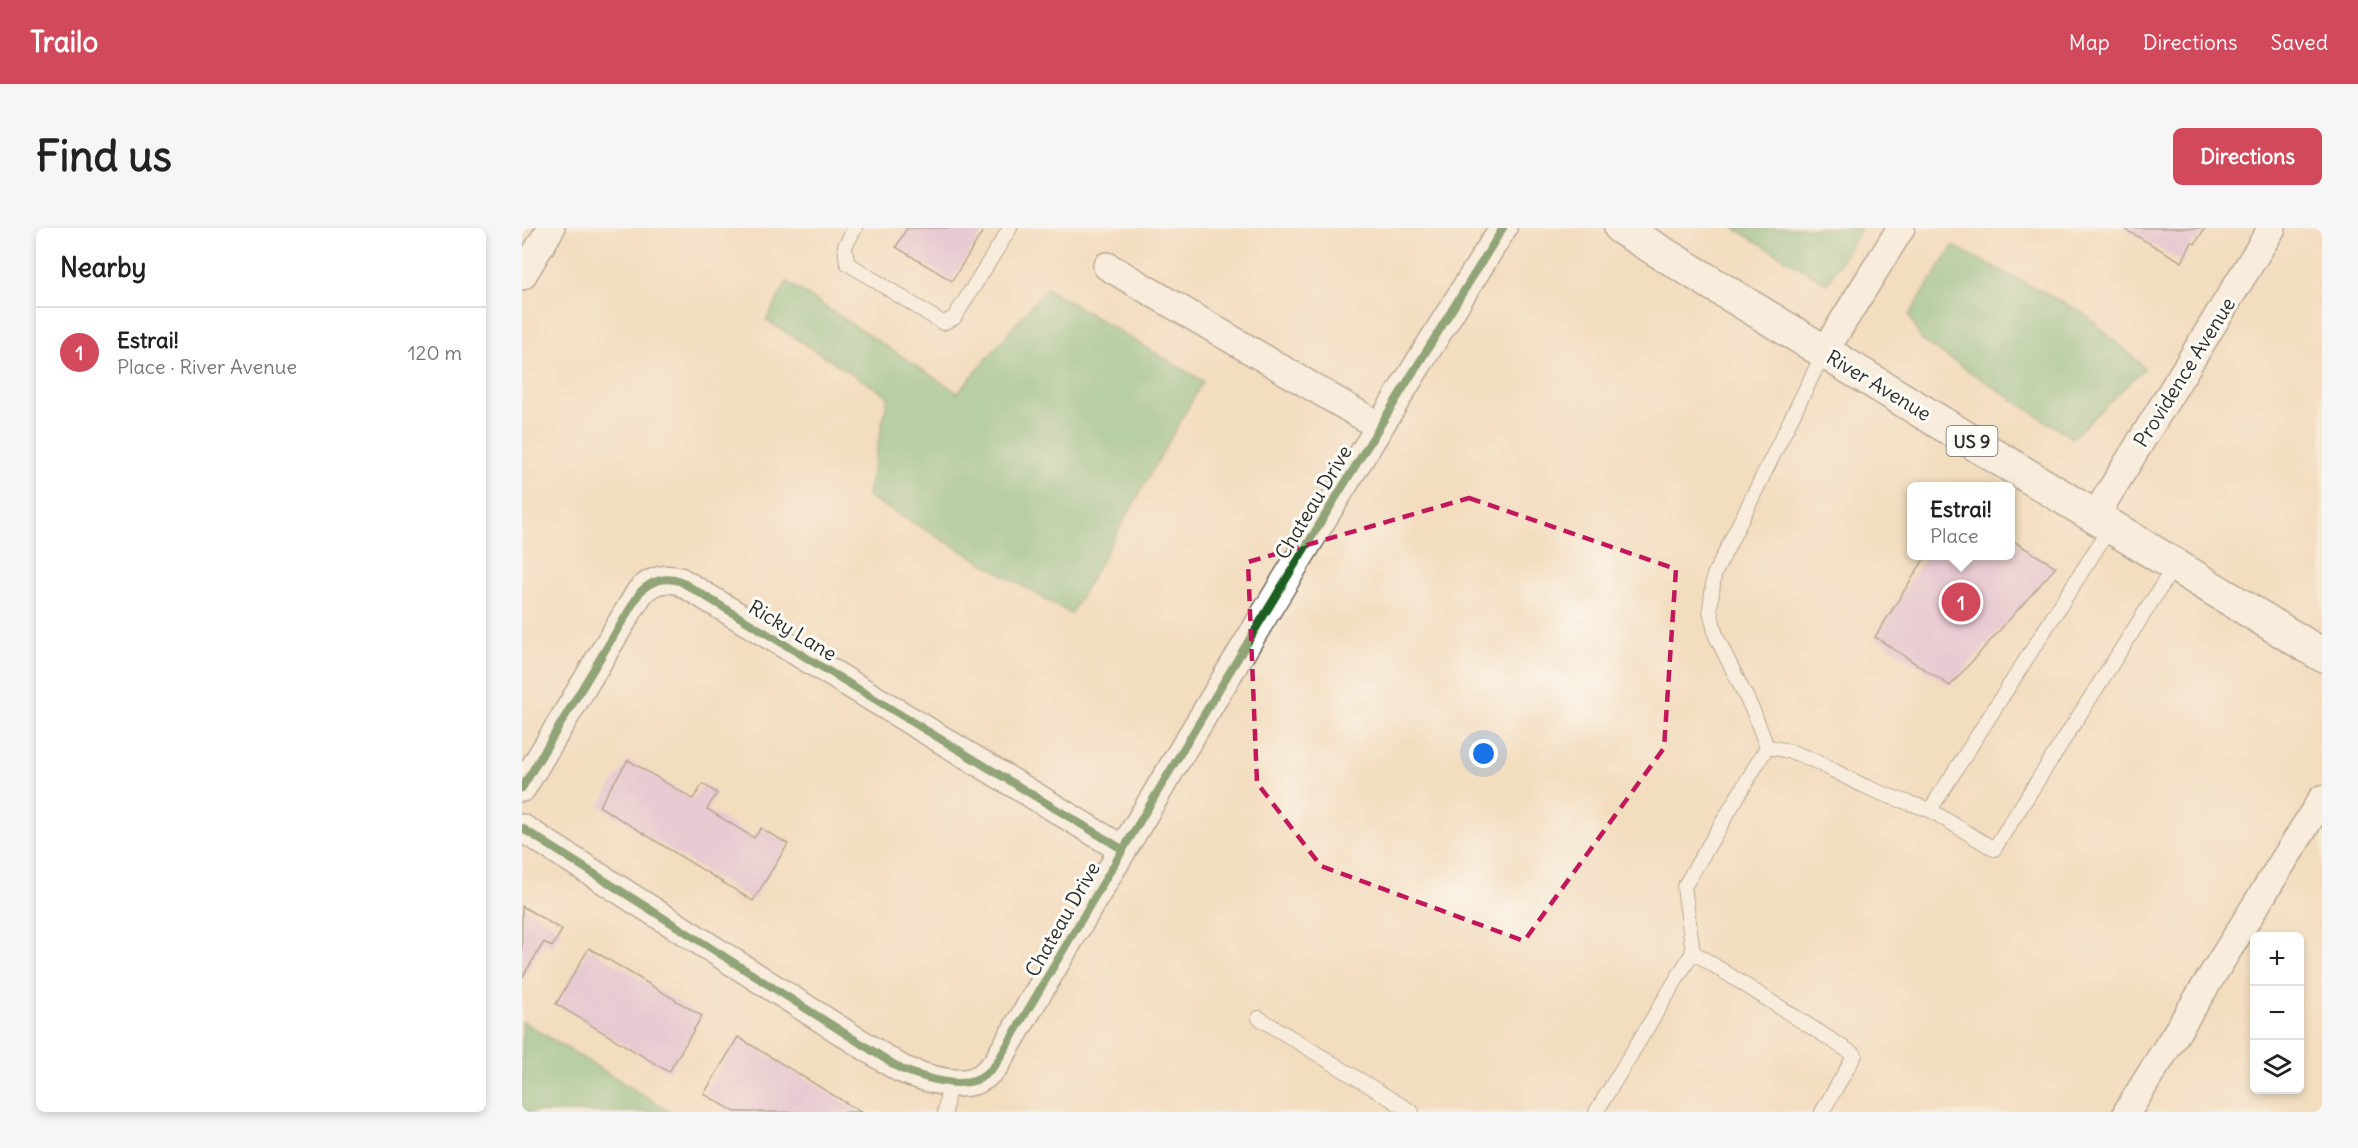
<!DOCTYPE html>
<html lang="en">
<head>
<meta charset="utf-8">
<style>
	:root { --surface:#fff; --page:#f6f6f6; --text:#222; --muted:#767676; --line:#e0e0e0; --accent:#d1495b }
	body { margin:0; font-family:Delius,sans-serif; background:var(--page); color:var(--text) }
	.controls { position:absolute; right:18px; bottom:18px; display:grid; overflow:hidden; border-radius:9px; box-shadow:0 3px 9px #0003 }
	.controls button { width:54px; height:54px; display:grid; place-items:center; padding:0; border:0; border-bottom:2px solid var(--line); background:var(--surface); color:var(--text); font:30px sans-serif }
	.you { position:absolute; left:962px; top:526px; width:21px; height:21px; margin:-15px; border:4px solid #fff; border-radius:50%; background:#1a73e8; box-shadow:0 0 0 9px #1a73e833 }
	.badge { display:grid; place-items:center; width:39px; height:39px; border-radius:50%; background:var(--accent); color:#fff; font-size:20px; font-weight:700 }
	.pin { position:absolute; translate:-50% -50%; border:3px solid #fff; box-shadow:0 2px 6px #0006 }
	.popup { position:absolute; left:1385px; top:254px; width:108px; height:78px; box-sizing:border-box; display:grid; place-content:center; border-radius:9px; background:var(--surface); filter:drop-shadow(0 2px 4px #0005); font-size:20px; white-space:nowrap; color:var(--muted) }
	.popup b { font-size:22px; color:var(--text) }
	.popup::after { content:''; position:absolute; left:50%; top:100%; margin-left:-12px; border:12px solid transparent; border-top-color:var(--surface) }
	.list { margin:0; padding:0; list-style:none }
	h2 { display:flex; justify-content:space-between; align-items:center; height:78px; margin:0; padding:0 24px; font-size:26px }
	h2 small { font-size:20px; font-weight:400; color:var(--muted) }
	.list li { display:grid; grid-template-columns:39px 1fr auto; gap:18px; align-items:center; box-sizing:border-box; height:90px; padding:0 24px; border-top:2px solid var(--line) }
	.list b { display:block; font-size:22px; white-space:nowrap }
	.list p { margin:0; font-size:20px; white-space:nowrap; color:var(--muted) }
	.list em { font-size:20px; font-style:normal; color:var(--muted) }
	.icon { flex:none; width:33px; height:33px; fill:none; stroke:currentColor; stroke-width:2; stroke-linecap:round; stroke-linejoin:round }
	.map { position:relative; flex:none; width:1800px; height:884px; overflow:hidden; border-radius:9px }
	header { display:flex; align-items:center; gap:36px; box-sizing:border-box; height:84px; padding:0 30px; background:var(--accent); color:#fff }
	header strong { font-size:28px }
	nav { display:flex; gap:33px; margin-inline-start:auto; font-size:21px }
	.intro { display:flex; align-items:center; justify-content:space-between; box-sizing:border-box; height:144px; padding:0 36px }
	h1 { margin:0; font-size:42px }
	.button { padding:15px 27px; border-radius:9px; background:var(--accent); color:#fff; font-size:21px; font-weight:700 }
	main { display:flex; gap:36px; padding:0 36px }
	aside { flex:1; background:var(--surface); border-radius:9px; box-shadow:0 3px 9px #0003 }
	.map>svg:first-child { display:block }
	.forest { fill:#72bc84; stroke:#4e7458; stroke-width:1.5 }
	.building { fill:#dcb3e8 }
	.lines { fill:none; stroke-linecap:round; stroke-linejoin:round }
	.service-casing { stroke:#71695f; stroke-width:16 }
	.minor-casing { stroke:#71695f; stroke-width:30 }
	.trunk-casing { stroke:#71695f; stroke-width:36 }
	.service { stroke:#fff; stroke-width:14 }
	.minor { stroke:#fff; stroke-width:27 }
	.trunk { stroke:#fff; stroke-width:33 }
	.cycleway-casing { stroke:#fdfcf7; stroke-width:11 }
	.cycleway { stroke:#1b5e20; stroke-width:8 }
	.marked { fill:none; stroke:#c2185b; stroke-width:4.5; stroke-dasharray:12 8; stroke-linejoin:round }
	.labels { text-anchor:middle; dominant-baseline:central; stroke-width:6; stroke-linejoin:round; paint-order:stroke }
	.shield { fill:#fdfcf7; stroke:#6a6a68; stroke-width:1.5 }
	.shield-label { font-size:18px; font-weight:bold; fill:#2b2b2b }
	.street-label { font-size:20px; fill:#2b2b2b; stroke:#fdfcf7 }
</style>
</head>
<body>
<header>
<strong>Trailo</strong>
<nav><a>Map</a><a>Directions</a><a>Saved</a></nav>
</header>
<div class="intro"><h1>Find us</h1><a class="button">Directions</a></div>
<main>
<aside>
<h2>Nearby<small></small></h2>
<ul class="list">
<li><span class="badge">1</span><div><b>Estrai!</b><p>Place · River Avenue</p></div><em>120 m</em></li>
</ul>
</aside>
<div class="map">
<svg width="1800" height="884" viewBox="0 0 1800 884">
	<rect width="100%" height="100%" fill="#fdfcf7"/>
	<filter id="ink" filterUnits="userSpaceOnUse"><feTurbulence type="fractalNoise" baseFrequency=".0167" numOctaves="2"/><feDisplacementMap in="SourceGraphic" scale="12" xChannelSelector="R" yChannelSelector="G"/><feConvolveMatrix kernelMatrix="1 2 1 2 8 2 1 2 1" color-interpolation-filters="sRGB"/></filter>
	<filter id="wash" filterUnits="userSpaceOnUse"><feTurbulence type="fractalNoise" baseFrequency=".008" numOctaves="4" result="noise"/><feDisplacementMap in="SourceGraphic" scale="24" xChannelSelector="R" yChannelSelector="G"/><feGaussianBlur stdDeviation="1.35" result="paint"/><feColorMatrix in="noise" values="0 0 0 0 0 0 0 0 0 0 0 0 0 0 0 0 0 1.4 0 .05"/><feComposite in="paint" operator="in"/></filter>
	<g filter="url(#wash)">
		<rect width="100%" height="100%" fill="#f3ddbf"/>
		<path class="forest" d="M1212,0h127l-34,56z
			M1431,18l131,67 61,55 -73,70 -151,-98 -12,-25z
			M265,54l171,111 88,-105 157,93 -132,233 -204,-118 21,-100 -122,-76z
			M0,793l149,91h-149z"/>
		<g id="blocks">
			<path class="building" d="M385,0h78l-33,53 -56,-34z
				M1605,0h78l-10,16 -3,-2 -10,20 -56,-32z
				M1488,311l46,28 -106,119 -75,-49 51,-81h84z
				M106,532l65,39 10,-15 14,9 -10,16 47,29 7,-10 27,16 -35,57 -154,-95z
				M0,678l40,24 -10,17 -8,-5 -22,36z
				M67,720l113,68 -33,56 -113,-68z
				M216,809l123,75h-126l-31,-18z"/>
		</g>
	</g>
	<g filter="url(#ink)">
		<use href="#blocks" fill-opacity="0" stroke="#71695f" stroke-width="1.5"/>
		<g class="lines">
			<defs>
				<path id="service" d="M333,0l-10,18 2,17 96,60 11,-5 56,-90
					M1245,519c43,5 64,25 102,41 20,9 41,15 61,22l181,-284
					M1408,582l64,39 181,-284
					M1171,724l162,103 -33,57
					M737,790l153,94
					M423,884l4,-30
					M1074,884l97,-160 -9,-65 83,-140 -13,-34 -38,-77 -6,-26 4,-35 110,-223"/>
				<path id="minor" d="M585,38l272,160
					M0,48l29,-48
					M1302,124l77,-124
					M1573,288l177,-288
					M0,560l118,-196c12,-12 24,-15 40,-11l442,268
					M0,600l379,241c21,8 61,22 81,8 5,-3 10,-9 14,-13 165,-281 334,-560 507,-836
					M1605,884l195,-313"/>
				<path id="trunk" d="M1099,0l701,427"/>
			</defs>
			<use href="#service" class="service-casing"/>
			<use href="#minor" class="minor-casing"/>
			<use href="#trunk" class="trunk-casing"/>
			<use href="#service" class="service"/>
			<use href="#minor" class="minor"/>
			<use href="#trunk" class="trunk"/>
			<defs>
				<path id="cycleway" d="M0,560l118,-196c12,-12 24,-15 40,-11l442,268
					M0,600l379,241c21,8 61,22 81,8 5,-3 10,-9 14,-13 165,-281 334,-560 507,-836"/>
			</defs>
			<use href="#cycleway" class="cycleway-casing"/>
			<use href="#cycleway" class="cycleway"/>
		</g>
	</g>
	<path d="M0 0H1800V884H0ZM947,270l207,71 -12,179 -140,193 -203,-75 -64,-83 -9,-221z" fill="#f3ddbf" fill-opacity=".55" fill-rule="evenodd"/>
	<path class="marked" d="M947,270l207,71 -12,179 -140,193 -203,-75 -64,-83 -9,-221z"/>
	<g class="labels">
		<rect class="shield" x="1424.5" y="198" width="51" height="30" rx="4.5"/>
		<g class="shield-label">
			<text x="1450" y="213">US 9</text>
		</g>
		<g class="street-label">
			<text transform="translate(1662 144) rotate(-58)">Providence Avenue</text>
			<text transform="translate(1357 157) rotate(31)">River Avenue</text>
			<text transform="translate(791 274) rotate(-59)">Chateau Drive</text>
			<text transform="translate(271 402) rotate(31)">Ricky Lane</text>
			<text transform="translate(540 691) rotate(-60)">Chateau Drive</text>
		</g>
	</g>
</svg>
<div class="controls">
<button>+</button>
<button>−</button>
<button><svg class="icon" aria-label="layers" viewBox="0 0 24 24"><path d="M12 4l9 5-9 5-9-5zM3 14l9 5 9-5"/></svg></button>
</div>
<div class="you"></div>
<div class="pin badge" style="left:1439px;top:374px">1</div>
<div class="popup"><b>Estrai!</b>Place</div>
</div>
</main>
</body>
</html>
